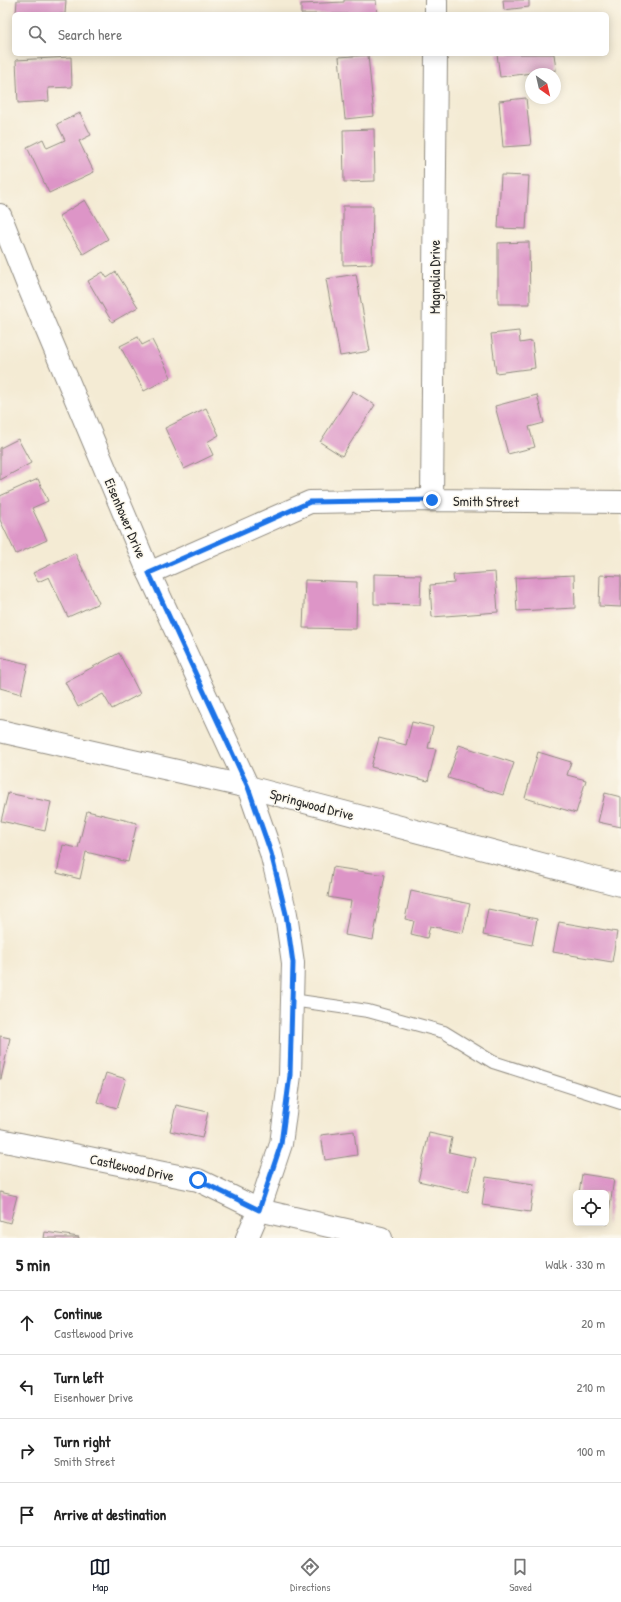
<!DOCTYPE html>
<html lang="en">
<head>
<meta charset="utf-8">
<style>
	:root { --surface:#fff; --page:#f6f6f6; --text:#222; --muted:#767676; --line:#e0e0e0; --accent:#111827 }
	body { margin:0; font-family:"Patrick Hand",sans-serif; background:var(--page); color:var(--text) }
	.controls { position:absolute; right:12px; bottom:12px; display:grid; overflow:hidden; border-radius:6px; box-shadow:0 2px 10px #0003 }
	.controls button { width:36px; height:36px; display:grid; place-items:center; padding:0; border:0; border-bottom:1px solid var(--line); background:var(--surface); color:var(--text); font:20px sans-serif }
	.compass { position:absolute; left:525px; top:68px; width:36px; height:36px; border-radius:50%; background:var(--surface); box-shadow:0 2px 10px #0003; rotate:146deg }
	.stop { position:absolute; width:12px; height:12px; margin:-9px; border:3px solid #1a73e8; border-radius:50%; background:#fff }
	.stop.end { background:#1a73e8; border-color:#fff; box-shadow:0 1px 4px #0008 }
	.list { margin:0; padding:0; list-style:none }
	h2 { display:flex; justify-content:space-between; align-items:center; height:52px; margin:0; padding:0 16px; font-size:17px }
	h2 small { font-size:13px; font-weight:400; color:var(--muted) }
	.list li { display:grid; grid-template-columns:26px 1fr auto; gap:12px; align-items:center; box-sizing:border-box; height:64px; padding:0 16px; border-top:1px solid var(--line) }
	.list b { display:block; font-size:15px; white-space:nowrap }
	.list p { margin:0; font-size:13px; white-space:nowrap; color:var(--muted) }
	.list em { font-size:13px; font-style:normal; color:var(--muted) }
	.icon { flex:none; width:22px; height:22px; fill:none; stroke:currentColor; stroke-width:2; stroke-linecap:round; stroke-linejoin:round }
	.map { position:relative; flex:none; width:621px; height:1238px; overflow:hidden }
	.search { position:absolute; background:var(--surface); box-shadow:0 2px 10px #0003; left:12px; right:12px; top:12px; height:44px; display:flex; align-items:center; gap:10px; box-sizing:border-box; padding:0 14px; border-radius:6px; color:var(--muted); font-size:15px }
	.sheet { height:308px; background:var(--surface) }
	nav { display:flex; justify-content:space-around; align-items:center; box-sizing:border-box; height:56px; border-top:1px solid var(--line); background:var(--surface); font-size:11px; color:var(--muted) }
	nav a { display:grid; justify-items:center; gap:2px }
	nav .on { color:var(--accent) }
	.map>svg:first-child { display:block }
	.building { fill:#dd95c7 }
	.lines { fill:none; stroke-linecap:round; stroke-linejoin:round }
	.service-casing { stroke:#908b80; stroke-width:14 }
	.minor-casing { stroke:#908b80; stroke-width:24 }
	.tertiary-casing { stroke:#908b80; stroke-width:24 }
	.service { stroke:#fff; stroke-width:12 }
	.minor { stroke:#fff; stroke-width:22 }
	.tertiary { stroke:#fff; stroke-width:22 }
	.route { stroke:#1a73e8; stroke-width:5 }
	.labels { text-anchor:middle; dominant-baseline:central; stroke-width:3; stroke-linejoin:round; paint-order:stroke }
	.street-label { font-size:14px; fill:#2b2b2b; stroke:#fbf7ec }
</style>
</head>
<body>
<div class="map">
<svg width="621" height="1238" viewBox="0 0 621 1238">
	<rect width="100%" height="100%" fill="#fbf7ec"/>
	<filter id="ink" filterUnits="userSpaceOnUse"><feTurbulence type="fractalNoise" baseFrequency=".025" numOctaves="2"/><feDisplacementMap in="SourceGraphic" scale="8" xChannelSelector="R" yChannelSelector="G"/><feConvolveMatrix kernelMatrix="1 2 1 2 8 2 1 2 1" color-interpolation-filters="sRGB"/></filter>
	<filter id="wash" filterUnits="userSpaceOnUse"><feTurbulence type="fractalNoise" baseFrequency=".012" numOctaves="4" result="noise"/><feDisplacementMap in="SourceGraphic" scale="16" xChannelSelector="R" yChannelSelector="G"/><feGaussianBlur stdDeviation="0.9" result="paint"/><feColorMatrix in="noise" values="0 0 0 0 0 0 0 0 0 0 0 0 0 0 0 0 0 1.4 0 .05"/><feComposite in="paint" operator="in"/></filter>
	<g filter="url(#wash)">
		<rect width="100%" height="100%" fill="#f4ebd4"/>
		<g id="blocks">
			<path class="building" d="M17,0h49l-1,14h-49z
				M344,0h32l1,14h-76v-10l43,-2z
				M503,0h26v7l-25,3z
				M497,54h57l2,16 -56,7z
				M368,55l6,61 -29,3 -6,-62z
				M71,57l1,30 -24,1 1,13 -31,2 -2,-43z
				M526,98l5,47 -28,2 -4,-46z
				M80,113l11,22 -12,6 15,31 -45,21 -22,-46 16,-8 4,9 18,-8 -8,-16z
				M374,129l1,52 -31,1 -1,-52z
				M501,175l28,1 -3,53 -28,-1z
				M85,200l23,39 -25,15 -24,-38z
				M343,206h30l-1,58 -29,1z
				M529,242l1,62h-32v-61z
				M103,272l4,6 9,-6 22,35 -26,15 -24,-41z
				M356,274l14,77 -30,5 -14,-77z
				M519,331l1,12 12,-2 3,27 -39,5 -5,-39z
				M138,337l4,8 10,-5 19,37 -27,14 -24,-45z
				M353,391l22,14 -33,51 -22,-14z
				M537,395l7,28 -15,4 6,20 -27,7 -13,-48z
				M206,408l13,27 -12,7 6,13 -29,14 -19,-41z
				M18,439l13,24 -31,17v-32z
				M38,479l10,22 -16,7 15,32 -31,14 -16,-34v-24z
				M75,553l24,50 -31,14 -19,-40 -11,5 -5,-9z
				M495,572l3,40 -66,5 -2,-32 24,-2 -1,-8z
				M374,574l47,1 -1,30 -46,-1z
				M574,575l1,33 -58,3 -2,-33z
				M600,575l21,1v31l-22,-1z
				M305,580l52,2 -1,47 -53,-1z
				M119,653l21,41 -28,15 -9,-15 -25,13 -13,-25z
				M0,657l28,7 -7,30 -21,-6z
				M412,722l21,5 -5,21 8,1 -8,32 -57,-14 8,-29 27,7z
				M459,745l55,18 -11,32 -55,-17z
				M538,752l33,10 -4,13 19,5 -10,33 -51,-15z
				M8,793l43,9 -6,29 -44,-10z
				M605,793l16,4v30l-23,-5z
				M87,811l50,12 -9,39 -42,-10 -6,27 -23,-6 6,-28 15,3z
				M333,867l52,8 -12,65 -28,-5 6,-34 -23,-4z
				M411,891l59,13 -7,29 -33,-7 -3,12 -16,-4 3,-13 -9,-2z
				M488,909l49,10 -5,26 -49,-10z
				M559,922l58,10 -5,30 -59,-10z
				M0,1036l10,2 -9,41h-1z
				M106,1073l20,6 -9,29 -20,-6z
				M176,1105l32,7 -6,26 -32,-7z
				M354,1131l3,24 -32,5 -4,-25z
				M429,1133l23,5 -3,14 27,6 -8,34 -50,-11z
				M582,1174l32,5 -7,46 -1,-32h-27z
				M486,1177l48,7 -4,28 -48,-7z
				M0,1192l17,4 -7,27 -10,-3z
				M45,1232l34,5v1h-35z"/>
		</g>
	</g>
	<g filter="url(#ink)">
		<use href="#blocks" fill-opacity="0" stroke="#908b80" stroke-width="1"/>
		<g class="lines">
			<defs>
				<path id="service" d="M292,1000l76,11 76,21 49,30 128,41"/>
				<path id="minor" d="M436,14v-14
					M432,500l4,-446
					M149,573l161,-71 122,-2 189,2
					M0,731l248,56 373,98
					M0,1140l198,40 61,30 122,28"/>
				<path id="tertiary" d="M0,215l29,73 120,285 99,214 23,66 15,61 7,49 -3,112 -9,69 -22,66 -12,28"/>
			</defs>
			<use href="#service" class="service-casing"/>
			<use href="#minor" class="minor-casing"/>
			<use href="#tertiary" class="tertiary-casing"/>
			<use href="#service" class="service"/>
			<use href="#minor" class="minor"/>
			<use href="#tertiary" class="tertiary"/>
		</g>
	</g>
	<g class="lines" filter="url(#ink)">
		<path class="route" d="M198,1180l61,30 22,-66 9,-69 3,-112 -7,-49 -15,-61 -23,-66 -99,-214 161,-71 122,-2"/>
	</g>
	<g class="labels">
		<g class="street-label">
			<text transform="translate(434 277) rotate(-90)">Magnolia Drive</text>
			<text transform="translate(486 501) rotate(1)">Smith Street</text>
			<text transform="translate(126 518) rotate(67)">Eisenhower Drive</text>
			<text transform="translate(312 804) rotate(15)">Springwood Drive</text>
			<text transform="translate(132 1167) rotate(12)">Castlewood Drive</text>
		</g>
	</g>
</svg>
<div class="controls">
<button><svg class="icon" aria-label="locate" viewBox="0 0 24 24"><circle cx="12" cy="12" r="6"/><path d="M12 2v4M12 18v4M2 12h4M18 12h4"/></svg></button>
</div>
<svg class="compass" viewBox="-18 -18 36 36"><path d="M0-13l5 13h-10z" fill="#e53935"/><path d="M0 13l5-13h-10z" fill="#767676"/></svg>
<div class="stop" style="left:198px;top:1180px"></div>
<div class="stop end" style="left:432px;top:500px"></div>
<div class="search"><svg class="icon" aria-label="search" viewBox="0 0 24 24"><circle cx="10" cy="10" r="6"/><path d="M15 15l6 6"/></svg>Search here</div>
</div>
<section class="sheet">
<h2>5 min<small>Walk · 330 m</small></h2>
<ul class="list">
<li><svg class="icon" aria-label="ahead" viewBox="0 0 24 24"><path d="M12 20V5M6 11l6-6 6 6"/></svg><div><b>Continue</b><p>Castlewood Drive</p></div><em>20 m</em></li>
<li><svg class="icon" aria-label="left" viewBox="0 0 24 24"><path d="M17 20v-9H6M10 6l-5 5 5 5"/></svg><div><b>Turn left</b><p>Eisenhower Drive</p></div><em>210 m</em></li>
<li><svg class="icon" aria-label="right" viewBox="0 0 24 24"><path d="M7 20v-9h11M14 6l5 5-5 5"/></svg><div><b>Turn right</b><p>Smith Street</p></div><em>100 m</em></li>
<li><svg class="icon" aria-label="arrive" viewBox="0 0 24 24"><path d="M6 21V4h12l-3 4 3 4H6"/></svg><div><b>Arrive at destination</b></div></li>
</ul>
</section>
<nav>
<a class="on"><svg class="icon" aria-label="map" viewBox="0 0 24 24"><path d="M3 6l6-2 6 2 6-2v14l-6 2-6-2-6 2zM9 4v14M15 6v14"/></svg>Map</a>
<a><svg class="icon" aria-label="directions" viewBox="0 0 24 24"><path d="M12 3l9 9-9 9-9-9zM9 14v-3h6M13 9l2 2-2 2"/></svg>Directions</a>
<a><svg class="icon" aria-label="saved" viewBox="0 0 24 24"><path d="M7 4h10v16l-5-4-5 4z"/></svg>Saved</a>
</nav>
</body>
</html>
